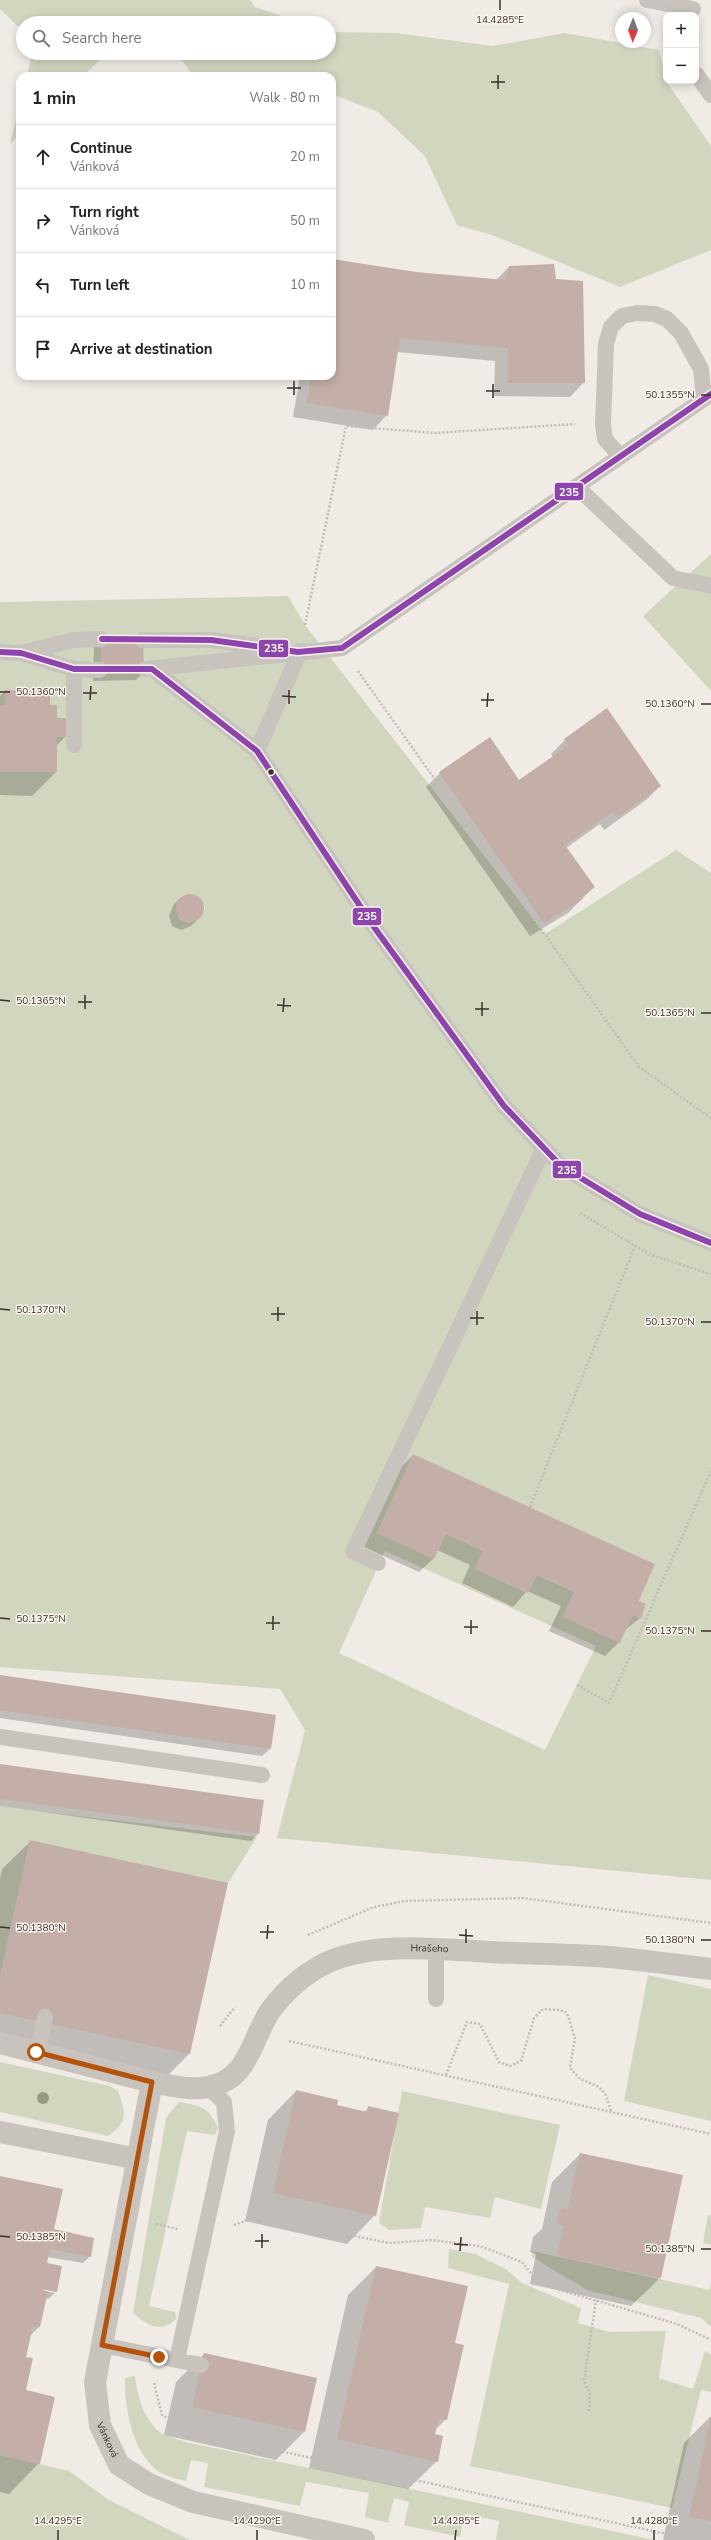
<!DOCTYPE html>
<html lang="en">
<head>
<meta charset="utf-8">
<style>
	:root { --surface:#fff; --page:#f2f2f2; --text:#202124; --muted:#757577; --line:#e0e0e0 }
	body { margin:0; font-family:"Nunito Sans",sans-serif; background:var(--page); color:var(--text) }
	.controls { position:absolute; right:12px; top:12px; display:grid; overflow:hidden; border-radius:8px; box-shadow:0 2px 10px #0003 }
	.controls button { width:36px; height:36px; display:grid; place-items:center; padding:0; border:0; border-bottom:1px solid var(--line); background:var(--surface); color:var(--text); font:20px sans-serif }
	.compass { position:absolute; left:615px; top:12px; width:36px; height:36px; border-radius:50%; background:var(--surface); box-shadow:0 2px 10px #0003; rotate:181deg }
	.stop { position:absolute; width:12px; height:12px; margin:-9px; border:3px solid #b45309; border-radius:50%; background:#fff }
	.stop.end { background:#b45309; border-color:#fff; box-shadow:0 1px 4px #0008 }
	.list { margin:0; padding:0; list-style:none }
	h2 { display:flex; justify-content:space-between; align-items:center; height:52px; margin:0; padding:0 16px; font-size:17px }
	h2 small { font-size:13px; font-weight:400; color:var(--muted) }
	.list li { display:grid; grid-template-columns:26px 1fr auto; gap:12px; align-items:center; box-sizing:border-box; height:64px; padding:0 16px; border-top:1px solid var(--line) }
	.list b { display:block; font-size:15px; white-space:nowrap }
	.list p { margin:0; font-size:13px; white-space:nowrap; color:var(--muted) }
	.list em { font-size:13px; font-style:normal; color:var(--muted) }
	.icon { flex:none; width:22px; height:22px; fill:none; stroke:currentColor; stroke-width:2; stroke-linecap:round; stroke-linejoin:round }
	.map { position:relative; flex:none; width:711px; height:2540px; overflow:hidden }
	.search { position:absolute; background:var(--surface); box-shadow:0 2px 10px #0003; left:16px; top:16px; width:320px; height:44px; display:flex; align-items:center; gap:10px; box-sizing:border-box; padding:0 14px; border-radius:22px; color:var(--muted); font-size:15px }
	.panel { position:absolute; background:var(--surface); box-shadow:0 2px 10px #0003; left:16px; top:72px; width:320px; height:308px; border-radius:12px }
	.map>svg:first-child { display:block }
	.green { fill:#d1d6bf; fill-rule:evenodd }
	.shadow { fill:#0003 }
	.building { fill:#c3afa7 }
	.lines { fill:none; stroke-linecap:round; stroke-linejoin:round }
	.path { stroke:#c2bbb6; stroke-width:2.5; stroke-dasharray:2 2; stroke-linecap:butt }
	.lane { stroke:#c9c3be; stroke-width:16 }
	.street { stroke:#c9c3be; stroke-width:22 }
	.bus-1-casing { stroke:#fbf5ee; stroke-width:9 }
	.bus-1 { stroke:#8e44ad; stroke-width:6 }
	.tree { fill:#959b80 }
	.route { stroke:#b45309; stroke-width:5 }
	.ticks { fill:none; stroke:#3b302b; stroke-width:1.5 }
	.bus-dot { fill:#3b302b; stroke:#fbf5ee; stroke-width:1.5 }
	.labels { text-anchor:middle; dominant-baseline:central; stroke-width:3; stroke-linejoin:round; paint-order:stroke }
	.street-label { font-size:10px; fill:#3b302b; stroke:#fbf5ee }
	.ticks-label { font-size:10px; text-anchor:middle; fill:#3b302b; stroke:#fbf5ee; stroke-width:3; stroke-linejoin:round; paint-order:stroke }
	.line-badge { stroke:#fbf5ee; stroke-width:1.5 }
	.badge-label { font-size:11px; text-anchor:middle; font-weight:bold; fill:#fff }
</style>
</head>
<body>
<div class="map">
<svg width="711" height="2540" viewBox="0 0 711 2540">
	<rect width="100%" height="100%" fill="#f0ebe5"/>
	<path class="green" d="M0,0h250l5,7 47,16h-279v8l-23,-22z
		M329,32l67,1 97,13 72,-13 94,17 7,31 45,65v104l-91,37 -128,-52 -35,-10 -32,-69 -47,-44 -46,-18v-18h-139l-16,-23h152z
		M32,53h89l-18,4 -20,19h-56z
		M20,103v31l-10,10z
		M711,554v137l-68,-75z
		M288,596l17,29 240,309 131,-84 35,23v1007l-434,-42 28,-108 -25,-41 -280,-22v-895h57v-35h9v-19h-9v-13h-7v-13l-45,-2v15h-5v-103zM191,894l9,4 5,10 -6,11 -10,4 -10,-4 -3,-11 5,-12zM413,1454l242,110 -16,37 7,4 -5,13 -8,-3 -13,28 -57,-26 11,-25 -37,-17 -10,18 -52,-24 8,-18 -37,-17 -12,25 -57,-26zM385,1551l211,95 -51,104 -206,-97z
		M0,1806l35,5 222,26 -29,46 -198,-43 -30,137z
		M648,1975l63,14v132l-87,-20z
		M0,2062l110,24 8,5c8,23 11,30 -10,45l-108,-24z
		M402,2091l158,34 -19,84 -46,-12 -5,21 -65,-11 -4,21 -32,2 -10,-7z
		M179,2102c22,4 30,5 39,26l-3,7 -28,-4 -38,175 26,6 1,7c-16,15 -29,6 -43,-6l33,-195z
		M708,2215l3,1v29l-8,-2z
		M449,2249l26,5 31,15 16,14 59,25 -3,15 32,9 56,-1 -7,47 34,11 12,-38 6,4v37l-10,-2 -29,118 -202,-42 39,-182 -61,-16z
		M532,2251l177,39 2,-8v45l-10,-9 -114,-28 -55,-33z
		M135,2376c2,20 9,44 26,57 7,4 17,6 24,9l470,98h-159l3,-19 -34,-7 -5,23 -56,-12 5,-23 -15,-4 -6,25 -23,-6 4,-24 -63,-11 -6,24 -96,-19 4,-24 -17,-3 -5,21c-8,-2 -17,-4 -23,-7 -30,-16 -39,-67 -38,-96z
		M0,2455l69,16 40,29 81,40h-190z"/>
	<path class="shadow" d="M332,260l84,13 80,7 13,-13 46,13 29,102 -14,15 -76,-1 1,-35 -98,-9 -10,63 -14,15 -80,-13 7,-41h32z
		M102,639l41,34 -7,7 -43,1 1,-35z
		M5,691l45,15 15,31 -9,9v26l-24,24 -32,-1v-99z
		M565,740l95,46 -14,14 -42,30 -4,-6 -34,24 28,39 -26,26 -38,23 -104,-149 14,-14 79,8 34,-24 -2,-3z
		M191,895l9,3 4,10 -6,11 -7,7 -10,4 -9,-4 -3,-10 5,-12 7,-7z
		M413,1455l224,147 3,16 -16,13 -5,11 -14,14 -56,-25 12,-25 -34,-15 -14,16 -51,-24 8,-18 -33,-15 -3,8 -15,14 -55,-25 35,-78z
		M0,1676l270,73 -8,7 -262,-38z
		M0,1765l258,69 -7,7 -251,-35z
		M31,1841l196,42 -38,171 -28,28 -161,-35v-168l2,-10z
		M296,2091l39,15 29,6 5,-5 6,108 -28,29 -102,-23 23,-101z
		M580,2154l102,22 -22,102 -29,28 -101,-22 6,-30 -6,-2 3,-15 9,-8 10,-47z
		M0,2177l53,53 37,26 -7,7 -36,-6 -1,6 15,4 -5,25 -56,-13z
		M376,2267l78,76 -8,76 -11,11 -1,5 3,26 -29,28 -99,-21 39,-173z
		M0,2281l55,12 -7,6 -3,-1 -6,29 -9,9 -5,22v33l14,72 -30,31 -9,-2z
		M204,2354l100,78 -28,28 -112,-25 12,-53z
		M711,2416v124h-48l21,-97z"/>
	<path class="building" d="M332,259l84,13 89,8 4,-14 45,-2 2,15 27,2 2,102h-77v-35l-108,-10 -12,78 -81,-13 4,-27h21z
		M101,638h42l1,35 -44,1z
		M5,690l45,2v13h7v13h9v19h-9v35h-57v-67h5z
		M607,708l54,78 -43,31 -4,-6 -49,34 30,42 -14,10 2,2 -39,24 -105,-151 51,-35 29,43 50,-35 -5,-6z
		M176 908a14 14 0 1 1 28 0a14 14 0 1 1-28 0Z
		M413,1454l242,110 -16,37 7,3 -5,15 -8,-4 -13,28 -57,-26 11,-25 -37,-17 -9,18 -53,-24 8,-18 -37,-17 -12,25 -57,-26z
		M0,1675l276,40 -5,34 -271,-39z
		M0,1764l264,36 -5,34 -259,-35z
		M30,1840l198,43 -38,171 -190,-41v-36z
		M296,2090l42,10 -1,5 30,7 1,-6 31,7 -23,103 -103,-23z
		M580,2153l103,22 -22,103 -104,-22 7,-30 -7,-2 4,-16 7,1z
		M0,2176l63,13 -9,40 40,9 -3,19 -41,-8 -3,14 15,3 -5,26 -15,-3 6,3 -8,35 -7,-1 -7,31 7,1 -7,32 29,7 -15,67 -40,-9z
		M376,2266l92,20 -13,57 9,2 -17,75 -8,-2 -4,16 8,2 -5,26 -101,-23z
		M204,2353l113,25 -12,54 -113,-25z
		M710,2420l1,1v100l-22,-4z"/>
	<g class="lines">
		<path class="path" d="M305,625l41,-199 89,7 140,-9
			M358,671l281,396 72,51
			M580,1213l71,42 60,19
			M530,1507l105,-261
			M577,1685l32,18 102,-232
			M308,1935l66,-28 31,-6 118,-3 188,25
			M220,2026l15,-19
			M289,2041l422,93
			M446,2075l21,-53 13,2 19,38 11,4 11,-5 13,-43 9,-9 17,1 7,3 8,25 -5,30 10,11 17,7 8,7 6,18
			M156,2224l22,5
			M234,2225l24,-9 131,27 43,-3 48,6 42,16 17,22 138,40 34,16
			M154,2383l8,32 33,18 500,107
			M589,2411l1,-17 -6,-13 12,-81"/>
		<path class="lane" d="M647,0l46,9
			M696,74l15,21
			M620,456l-15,-17 -2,-14 3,-81 5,-17 11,-11 15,-3 18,1 12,5 14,14 20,36 3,30
			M577,487l96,91 38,8
			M143,640h68l63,8
			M0,652l21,1 53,16 26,1
			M21,653l53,-13 27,-1
			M74,669v76
			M146,669l196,-21 369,-254
			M152,669l105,82 117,176 130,179 57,60 79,48 71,29
			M257,751l43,-100
			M378,1563l-25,-11 191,-404
			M0,1737l262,38
			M436,1949v50
			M37,2052l8,-35
			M102,2345l99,20
			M177,2360l50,-229 -3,-29 -16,-15"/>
		<g class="street">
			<path id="s1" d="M0,2043l152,39 -57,300 5,43 19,40 30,19 44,18 171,38"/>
			<path id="s2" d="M152,2082c18,3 38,9 56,5 41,-7 43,-47 62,-76 14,-19 33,-36 54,-47 47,-23 114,-15 166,-12 39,2 79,2 119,5 34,3 68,8 102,12"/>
			<path d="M0,2132l138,27"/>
		</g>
		<defs>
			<path id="bus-1" d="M102,639l109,1 87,12 44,-4 369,-254
				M0,652l21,1 53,16h78l105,82 117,176 130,179 57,60 79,48 71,29"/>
		</defs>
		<use href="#bus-1" class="bus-1-casing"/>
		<use href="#bus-1" class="bus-1"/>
	</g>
	<circle class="tree" cx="43" cy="2098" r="6"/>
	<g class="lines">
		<path class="route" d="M36,2052l116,30 -50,263 57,12"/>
	</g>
	<path class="ticks" d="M500,10v-10M491,82h14M498,89v-14M287,388h14M486,391h14M294,395v-14M701,395h10M493,398v-14M0,692h10M83,693h14M282,696l14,1M90,700l1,-14M481,700h13M289,704v-14M701,704h10M487,707l1,-14M0,1000l10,1M78,1002h14M277,1005l14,1M85,1009v-14M475,1009h14M283,1012l1,-14M701,1013h10M482,1016v-14M0,1309l10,1M271,1314h14M470,1318h14M278,1321v-14M701,1322h10M477,1325v-14M0,1618l10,1M266,1623h14M464,1627h14M273,1630v-14M701,1631h10M471,1634v-14M0,1927l10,1M260,1932h14M459,1935l14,1M267,1939l1,-14M701,1940h10M466,1943v-14M0,2236l10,1M255,2241h14M454,2244l14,1M262,2248v-14M701,2249h10M460,2251l1,-14M58,2540v-10M257,2540v-10M455,2540l1,-10M654,2540v-10"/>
	<circle class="bus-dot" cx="271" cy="772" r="3.5"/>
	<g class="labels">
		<g class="street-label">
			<text stroke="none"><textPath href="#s2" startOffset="339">Hrašeho</textPath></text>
			<text stroke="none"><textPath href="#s1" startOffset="522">Vánková</textPath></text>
		</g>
	</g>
	<g class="ticks-label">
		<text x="500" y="23">14.4285°E</text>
		<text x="670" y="398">50.1355°N</text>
		<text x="41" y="695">50.1360°N</text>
		<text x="670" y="707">50.1360°N</text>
		<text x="41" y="1004">50.1365°N</text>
		<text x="670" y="1016">50.1365°N</text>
		<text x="41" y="1313">50.1370°N</text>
		<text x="670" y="1325">50.1370°N</text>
		<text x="41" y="1622">50.1375°N</text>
		<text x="670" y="1634">50.1375°N</text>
		<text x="41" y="1931">50.1380°N</text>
		<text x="670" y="1943">50.1380°N</text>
		<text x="41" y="2240">50.1385°N</text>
		<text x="670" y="2252">50.1385°N</text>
		<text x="58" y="2524">14.4295°E</text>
		<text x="257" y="2524">14.4290°E</text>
		<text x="456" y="2524">14.4285°E</text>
		<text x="654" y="2524">14.4280°E</text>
	</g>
	<g class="line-badge">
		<rect x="554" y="482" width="30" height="19" rx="4" fill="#8e44ad"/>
		<rect x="258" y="639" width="31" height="19" rx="4" fill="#8e44ad"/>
		<rect x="352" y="907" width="30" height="19" rx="4" fill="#8e44ad"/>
		<rect x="552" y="1160" width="30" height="19" rx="4" fill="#8e44ad"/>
	</g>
	<g class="badge-label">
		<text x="569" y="496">235</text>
		<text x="274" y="652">235</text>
		<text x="367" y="920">235</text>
		<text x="567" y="1174">235</text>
	</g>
</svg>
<div class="controls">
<button>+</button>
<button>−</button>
</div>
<svg class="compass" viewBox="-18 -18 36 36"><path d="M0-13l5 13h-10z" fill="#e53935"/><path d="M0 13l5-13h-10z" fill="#757577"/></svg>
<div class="stop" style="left:36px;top:2052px"></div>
<div class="stop end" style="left:159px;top:2357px"></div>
<div class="search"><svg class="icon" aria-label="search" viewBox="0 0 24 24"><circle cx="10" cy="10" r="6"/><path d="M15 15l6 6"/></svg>Search here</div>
<section class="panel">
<h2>1 min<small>Walk · 80 m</small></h2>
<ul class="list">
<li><svg class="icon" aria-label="ahead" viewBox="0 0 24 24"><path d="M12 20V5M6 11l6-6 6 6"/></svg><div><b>Continue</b><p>Vánková</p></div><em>20 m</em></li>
<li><svg class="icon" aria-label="right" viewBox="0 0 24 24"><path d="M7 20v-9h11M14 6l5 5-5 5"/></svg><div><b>Turn right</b><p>Vánková</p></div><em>50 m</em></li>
<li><svg class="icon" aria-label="left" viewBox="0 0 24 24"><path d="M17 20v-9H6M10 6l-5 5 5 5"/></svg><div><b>Turn left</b></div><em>10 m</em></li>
<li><svg class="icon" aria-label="arrive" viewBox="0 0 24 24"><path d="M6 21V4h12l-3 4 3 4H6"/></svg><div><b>Arrive at destination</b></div></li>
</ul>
</section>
</div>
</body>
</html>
